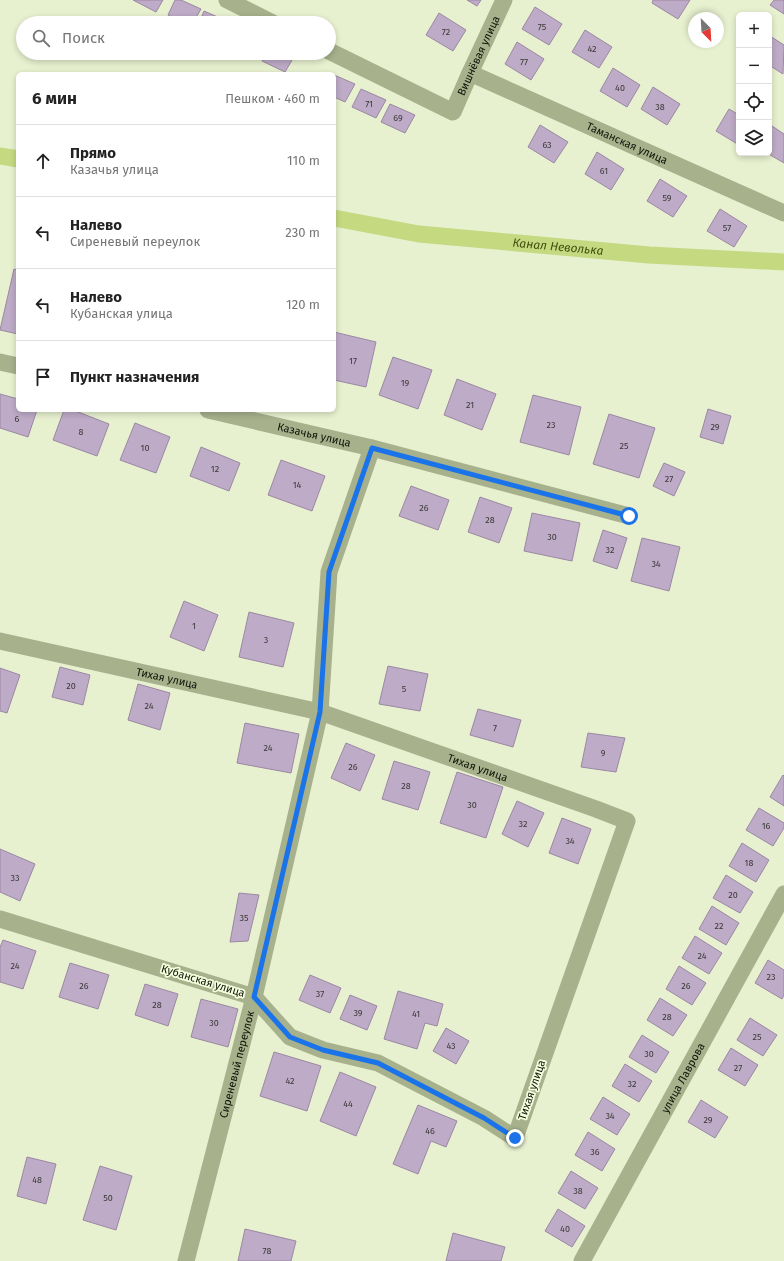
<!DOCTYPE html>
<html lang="ru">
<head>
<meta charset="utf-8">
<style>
	:root { --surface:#fff; --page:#f2f2f2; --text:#222; --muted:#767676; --line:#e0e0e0 }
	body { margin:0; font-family:"Fira Sans",sans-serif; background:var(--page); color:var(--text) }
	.controls { position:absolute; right:12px; top:12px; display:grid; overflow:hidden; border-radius:6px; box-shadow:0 2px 6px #0003 }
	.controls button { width:36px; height:36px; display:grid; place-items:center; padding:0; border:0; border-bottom:1px solid var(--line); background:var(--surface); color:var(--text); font:20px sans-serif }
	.compass { position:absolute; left:688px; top:12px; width:36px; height:36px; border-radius:50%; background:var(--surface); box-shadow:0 2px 6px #0003; rotate:156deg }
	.stop { position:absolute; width:12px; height:12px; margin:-9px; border:3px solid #1a73e8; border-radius:50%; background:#fff }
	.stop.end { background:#1a73e8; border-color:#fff; box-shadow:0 1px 4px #0008 }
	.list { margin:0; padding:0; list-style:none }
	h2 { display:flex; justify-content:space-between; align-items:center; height:52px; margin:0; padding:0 16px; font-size:17px }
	h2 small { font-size:13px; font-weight:400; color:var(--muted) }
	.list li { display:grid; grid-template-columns:26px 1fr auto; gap:12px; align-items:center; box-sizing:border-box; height:72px; padding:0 16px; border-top:1px solid var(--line) }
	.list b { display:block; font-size:15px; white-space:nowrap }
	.list p { margin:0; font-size:13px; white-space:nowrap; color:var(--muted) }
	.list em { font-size:13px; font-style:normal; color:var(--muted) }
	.icon { flex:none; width:22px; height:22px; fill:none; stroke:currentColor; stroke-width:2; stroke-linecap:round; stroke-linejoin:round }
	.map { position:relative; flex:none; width:784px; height:1261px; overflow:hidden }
	.search { position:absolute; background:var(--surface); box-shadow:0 2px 6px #0003; left:16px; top:16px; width:320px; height:44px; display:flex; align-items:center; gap:10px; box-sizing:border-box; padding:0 14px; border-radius:22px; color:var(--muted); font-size:15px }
	.panel { position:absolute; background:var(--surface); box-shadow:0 2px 6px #0003; left:16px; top:72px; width:320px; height:340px; border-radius:6px }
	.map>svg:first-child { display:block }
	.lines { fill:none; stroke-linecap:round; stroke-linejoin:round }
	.canal { stroke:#c5d981; stroke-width:17 }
	.building { fill:#beabc7; stroke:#9b88a3 }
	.minor { stroke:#a7b18c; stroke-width:17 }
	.route { stroke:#1a73e8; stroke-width:5 }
	.labels { text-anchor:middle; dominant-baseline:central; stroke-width:3.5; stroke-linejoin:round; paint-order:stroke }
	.number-label { font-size:9px; fill:#3c3938 }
	.street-label { font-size:11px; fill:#111308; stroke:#f5fedc }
	.water-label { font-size:12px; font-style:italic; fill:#434e0d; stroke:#f5fedc }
</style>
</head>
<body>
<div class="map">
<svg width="784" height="1261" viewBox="0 0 784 1261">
	<rect width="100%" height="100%" fill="#e7f0cf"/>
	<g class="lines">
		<g class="canal">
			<path d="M0,156l18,3"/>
			<path id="s1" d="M334,218l85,16 230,21 135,7"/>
		</g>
	</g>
	<path class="building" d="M133,0h30l-7,12z
		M175,0h6l20,9 -8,14h-10l-15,-8z
		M467,0h14l-4,6z
		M653,0h37l-12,19 -26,-16z
		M774,0h10v14l-14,-9z
		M535,7l27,17 -13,21 -27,-16z
		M204,11l25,11 -30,1z
		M439,13l27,17 -13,21 -27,-16z
		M585,30l27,17 -13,21 -27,-16z
		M770,36l14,9 -1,29 -14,-9z
		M517,42l27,17 -13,21 -26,-16z
		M266,53h26l3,2 -10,17 -23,-11z
		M613,68l27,17 -13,22 -27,-16z
		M334,75l21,9 -10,18 -11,-5z
		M653,87l27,17 -13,21 -26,-16z
		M361,89l25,11 -10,18 -24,-11z
		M390,104l25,11 -10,18 -24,-11z
		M729,109l10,6v30l-23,-14z
		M540,125l28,17 -14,21 -26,-16z
		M772,126l12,8v29l-17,-10h2v-23z
		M597,152l27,17 -13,21 -26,-16z
		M660,179l27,17 -14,21 -26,-16z
		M720,209l27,17 -13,21 -27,-16z
		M14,269l4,1v64l-18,-4z
		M334,332l42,10 -10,45 -32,-7z
		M393,357l39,13 -14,39 -39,-14z
		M457,379l39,15 -14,36 -38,-15z
		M0,394l18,5v11h19l-9,27 -28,-9z
		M533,395l48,12 -12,48 -49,-13z
		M708,409l23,7 -8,28 -23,-7z
		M64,410h9l36,14 -12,32 -44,-16z
		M609,414l46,14 -16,50 -46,-14z
		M135,423l35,14 -14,36 -36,-13z
		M201,447l39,16 -11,28 -39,-15z
		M281,460l44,16 -13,35 -44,-16z
		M664,463l21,9 -11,24 -21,-10z
		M411,486l38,14 -11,30 -39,-14z
		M480,497l32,11 -13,35 -31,-11z
		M532,513l48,10 -8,38 -48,-10z
		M603,530l24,8 -10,31 -24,-8z
		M642,538l38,9 -11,44 -38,-10z
		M184,601l34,14 -14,36 -34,-14z
		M249,612l45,11 -11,44 -44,-10z
		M388,666l40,8 -8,37 -41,-7z
		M60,667l30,8 -7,30 -31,-8z
		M0,668l20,7 -13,38 -7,-2z
		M138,684l32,9 -10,37 -32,-10z
		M478,709l43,11 -8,27 -43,-12z
		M245,723l54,11 -8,39 -54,-10z
		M588,733l37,5 -9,34 -35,-5z
		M346,743l29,12 -15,36 -29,-13z
		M394,761l36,11 -12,38 -36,-11z
		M457,772l46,15 -17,51 -46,-15z
		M783,775l1,1v30l-14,-9z
		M517,801l27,12 -16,34 -26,-13z
		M759,808l25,15v5l-11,18 -27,-16z
		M562,818l29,11 -13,35 -29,-11z
		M742,843l27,17 -13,22 -27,-16z
		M0,849l35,15 -15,37 -20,-9z
		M726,875l27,17 -13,21 -27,-15z
		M239,893l20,2 -11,46 -18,1z
		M712,906l27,17 -13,22 -27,-16z
		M695,936l27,17 -13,21 -27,-16z
		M3,940l33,11 -13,38 -23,-7v-35z
		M768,960l16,10v25l-2,4 -27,-16z
		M70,963l39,12 -11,34 -39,-12z
		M679,966l27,17 -14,22 -26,-16z
		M310,975l31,13 -11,25 -31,-13z
		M145,984l33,10 -10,32 -33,-11z
		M398,991l45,13 -6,22 -12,-3 -8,26 -33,-10z
		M350,995l27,11 -10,24 -27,-11z
		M660,998l27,17 -14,21 -26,-16z
		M201,999l37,10 -10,38 -37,-10z
		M750,1018l27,17 -14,21 -26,-16z
		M446,1028l23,13 -13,23 -23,-13z
		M642,1035l27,17 -13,21 -27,-16z
		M731,1048l27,17 -13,21 -27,-16z
		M274,1052l47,14 -14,45 -47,-15z
		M625,1064l27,17 -13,21 -27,-16z
		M340,1072l36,15 -20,49 -36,-15z
		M603,1097l27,17 -13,21 -27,-16z
		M701,1100l27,17 -13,21 -27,-16z
		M418,1105l39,16 -11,26 -15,-6 -13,33 -25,-10z
		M588,1132l27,17 -13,22 -27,-16z
		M27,1157l29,7 -10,40 -29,-8z
		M100,1166l32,10 -16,54 -33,-10z
		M571,1171l27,17 -13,21 -27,-16z
		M558,1209l27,17 -13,21 -27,-16z
		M245,1229l51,12 -5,20h-53z
		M453,1233l52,14 -4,14h-55z"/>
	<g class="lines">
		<g class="minor">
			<path d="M227,0l46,23"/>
			<path id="s2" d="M329,51l124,61 17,-39 34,-73"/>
			<path id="s3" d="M470,73l314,140"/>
			<path d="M0,362l18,4"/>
			<path id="s4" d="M208,410l164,38 257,68"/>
			<path id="s5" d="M0,641l320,71 276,97 31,12 -112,317 -31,-20 -106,-55 -55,-13 -33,-13 -36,-40 -254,-78"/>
			<path id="s6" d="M186,1261l68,-264 66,-285 9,-140 43,-124"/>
			<path id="s7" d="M582,1261l202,-367"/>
		</g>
	</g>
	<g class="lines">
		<path class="route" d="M515,1138l-31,-20 -106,-55 -55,-13 -33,-13 -36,-40 66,-285 9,-140 43,-124 257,68"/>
	</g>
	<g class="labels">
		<g class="number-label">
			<text x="542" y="27">75</text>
			<text x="446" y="32">72</text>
			<text x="592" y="49">42</text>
			<text x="524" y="62">77</text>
			<text x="620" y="88">40</text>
			<text x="369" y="104">71</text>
			<text x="660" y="107">38</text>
			<text x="398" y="118">69</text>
			<text x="547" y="145">63</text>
			<text x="604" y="171">61</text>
			<text x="667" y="198">59</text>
			<text x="727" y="228">57</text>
			<text x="353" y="361">17</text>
			<text x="405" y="383">19</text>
			<text x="470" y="405">21</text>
			<text x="17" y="419">6</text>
			<text x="551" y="425">23</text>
			<text x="715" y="427">29</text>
			<text x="81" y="432">8</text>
			<text x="624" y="446">25</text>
			<text x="145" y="448">10</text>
			<text x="215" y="469">12</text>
			<text x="669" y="479">27</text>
			<text x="297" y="485">14</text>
			<text x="424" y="508">26</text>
			<text x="490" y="520">28</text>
			<text x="552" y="537">30</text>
			<text x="610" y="550">32</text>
			<text x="656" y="564">34</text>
			<text x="194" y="626">1</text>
			<text x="266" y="640">3</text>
			<text x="71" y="686">20</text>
			<text x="404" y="689">5</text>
			<text x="149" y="706">24</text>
			<text x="495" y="728">7</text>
			<text x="268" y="748">24</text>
			<text x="603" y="753">9</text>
			<text x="353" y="767">26</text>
			<text x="406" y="786">28</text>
			<text x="472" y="805">30</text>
			<text x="523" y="824">32</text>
			<text x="766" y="826">16</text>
			<text x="570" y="841">34</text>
			<text x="749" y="863">18</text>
			<text x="15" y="878">33</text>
			<text x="733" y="895">20</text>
			<text x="244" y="918">35</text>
			<text x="719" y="926">22</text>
			<text x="702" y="956">24</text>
			<text x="15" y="966">24</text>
			<text x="771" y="977">23</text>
			<text x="84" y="986">26</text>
			<text x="686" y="986">26</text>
			<text x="320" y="994">37</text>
			<text x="157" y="1005">28</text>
			<text x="358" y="1013">39</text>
			<text x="416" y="1014">41</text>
			<text x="667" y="1017">28</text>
			<text x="214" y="1023">30</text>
			<text x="757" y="1037">25</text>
			<text x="451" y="1046">43</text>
			<text x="649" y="1054">30</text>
			<text x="738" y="1068">27</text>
			<text x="290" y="1081">42</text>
			<text x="632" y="1084">32</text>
			<text x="348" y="1104">44</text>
			<text x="610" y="1116">34</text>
			<text x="708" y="1120">29</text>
			<text x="430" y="1131">46</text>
			<text x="595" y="1152">36</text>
			<text x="37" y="1180">48</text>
			<text x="578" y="1191">38</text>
			<text x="108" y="1198">50</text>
			<text x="565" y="1229">40</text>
			<text x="267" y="1251">78</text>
		</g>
		<g class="street-label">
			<text stroke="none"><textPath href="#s2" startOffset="200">Вишнёвая улица</textPath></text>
			<text stroke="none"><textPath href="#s3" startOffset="172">Таманская улица</textPath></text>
			<text stroke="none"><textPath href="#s4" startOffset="109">Казачья улица</textPath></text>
			<text stroke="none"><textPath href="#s5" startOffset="171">Тихая улица</textPath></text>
			<text stroke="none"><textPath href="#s5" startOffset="495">Тихая улица</textPath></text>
			<text transform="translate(203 981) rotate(17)">Кубанская улица</text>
			<text stroke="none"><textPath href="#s6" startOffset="203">Сиреневый переулок</textPath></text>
			<text stroke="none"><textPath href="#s7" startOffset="209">улица Лаврова</textPath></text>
			<text transform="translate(532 1090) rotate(-71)">Тихая улица</text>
		</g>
		<g class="water-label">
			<text stroke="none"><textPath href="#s1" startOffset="226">Канал Неволька</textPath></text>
		</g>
	</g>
</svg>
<div class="controls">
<button>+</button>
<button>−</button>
<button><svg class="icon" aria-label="locate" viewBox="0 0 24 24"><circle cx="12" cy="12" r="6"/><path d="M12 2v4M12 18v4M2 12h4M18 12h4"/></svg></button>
<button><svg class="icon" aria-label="layers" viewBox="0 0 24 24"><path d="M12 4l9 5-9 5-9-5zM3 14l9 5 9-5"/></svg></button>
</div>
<svg class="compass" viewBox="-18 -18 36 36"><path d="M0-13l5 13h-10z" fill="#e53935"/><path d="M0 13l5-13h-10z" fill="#767676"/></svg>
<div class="stop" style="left:629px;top:516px"></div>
<div class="stop end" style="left:515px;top:1138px"></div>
<div class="search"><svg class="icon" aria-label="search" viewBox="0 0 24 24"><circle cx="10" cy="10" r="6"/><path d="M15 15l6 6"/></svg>Поиск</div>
<section class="panel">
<h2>6 мин<small>Пешком · 460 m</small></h2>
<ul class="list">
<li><svg class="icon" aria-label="ahead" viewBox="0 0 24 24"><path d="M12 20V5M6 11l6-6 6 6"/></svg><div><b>Прямо</b><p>Казачья улица</p></div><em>110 m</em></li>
<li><svg class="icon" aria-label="left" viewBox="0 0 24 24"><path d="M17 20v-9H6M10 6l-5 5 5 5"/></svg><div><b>Налево</b><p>Сиреневый переулок</p></div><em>230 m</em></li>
<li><svg class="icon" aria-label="left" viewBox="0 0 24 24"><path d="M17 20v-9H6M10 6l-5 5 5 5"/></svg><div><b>Налево</b><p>Кубанская улица</p></div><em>120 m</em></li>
<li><svg class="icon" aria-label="arrive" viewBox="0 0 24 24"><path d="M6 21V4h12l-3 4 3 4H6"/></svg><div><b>Пункт назначения</b></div></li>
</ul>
</section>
</div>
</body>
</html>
